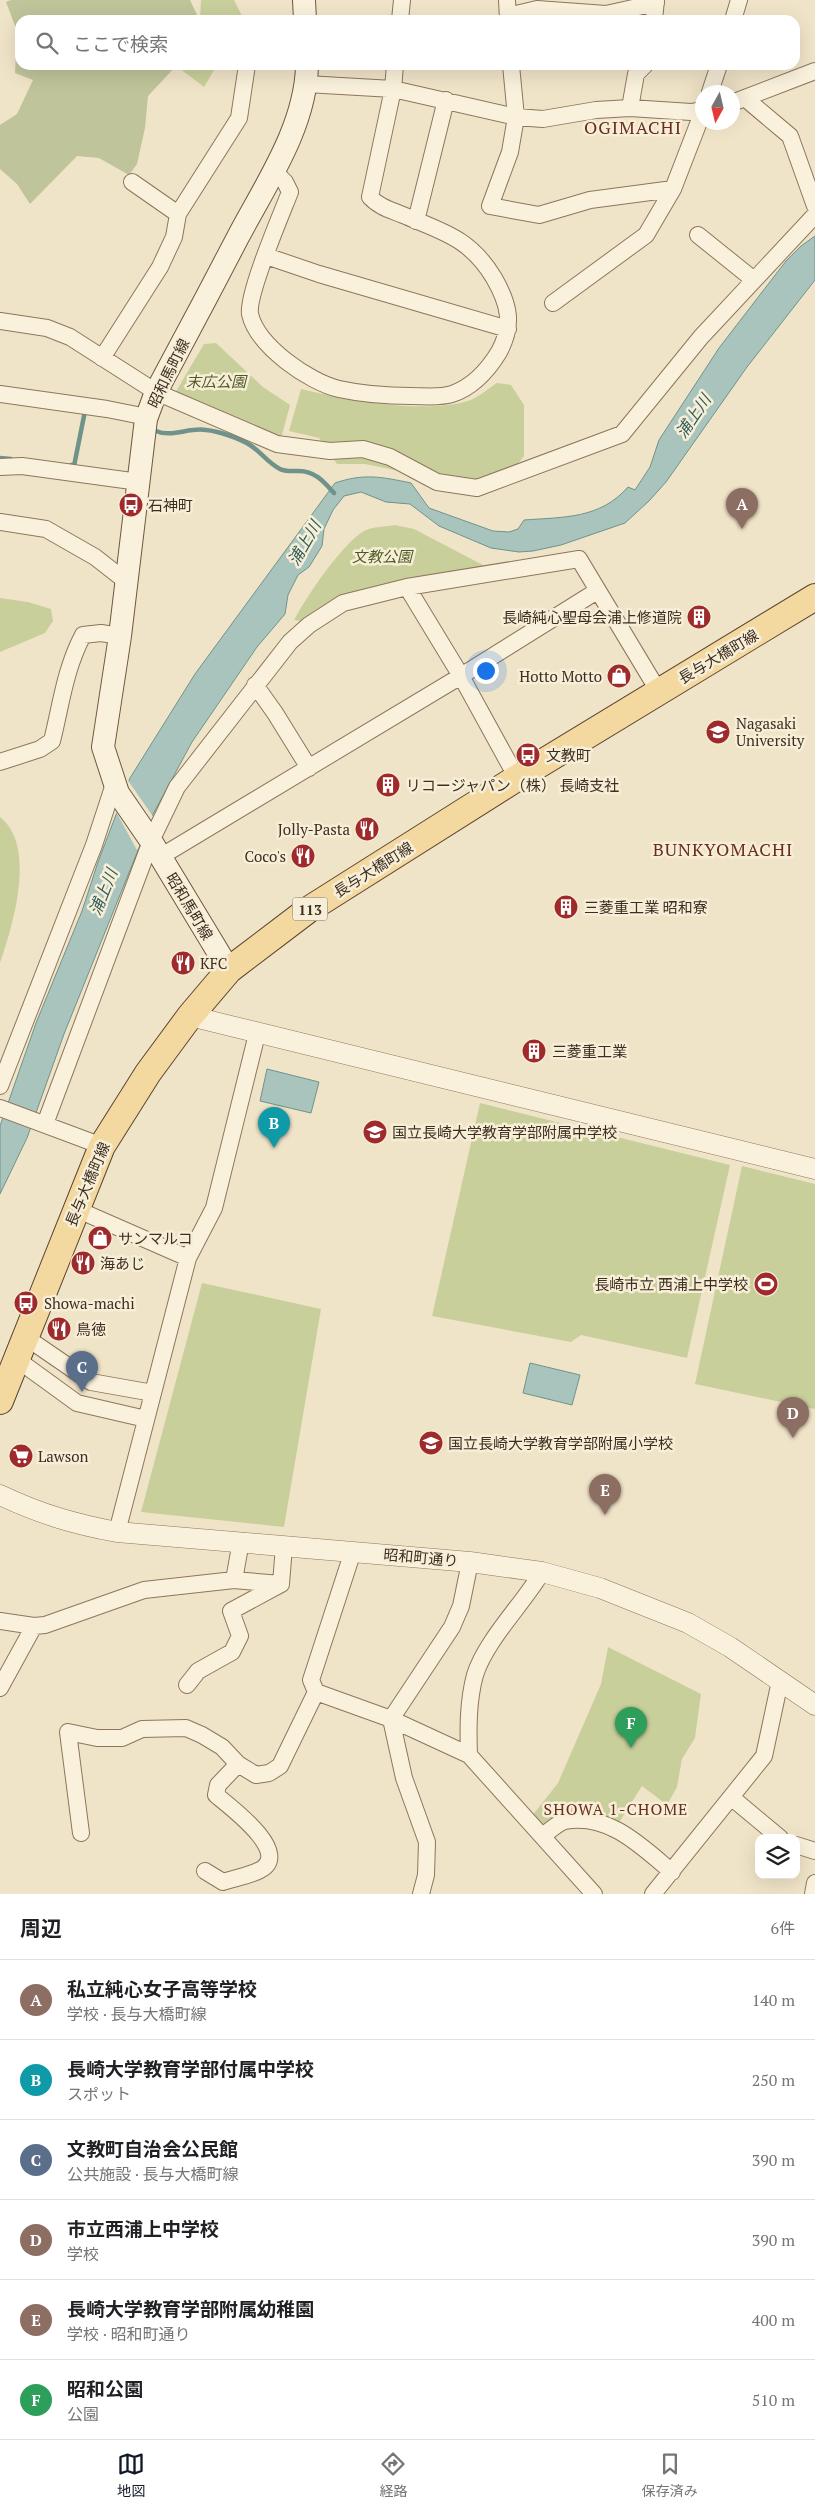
<!DOCTYPE html>
<html lang="ja">
<head>
<meta charset="utf-8">
<style>
	:root { --surface:#fff; --page:#f6f6f6; --text:#202124; --muted:#757577; --line:#e0e0e0; --accent:#111827 }
	body { margin:0; font-family:"PT Serif","Noto Sans JP",serif; background:var(--page); color:var(--text) }
	.controls { position:absolute; right:15px; bottom:15px; display:grid; overflow:hidden; border-radius:10px; box-shadow:0 5px 20px #0002 }
	.controls button { width:45px; height:45px; display:grid; place-items:center; padding:0; border:0; border-bottom:1px solid var(--line); background:var(--surface); color:var(--text); font:25px sans-serif }
	.compass { position:absolute; left:695px; top:85px; width:45px; height:45px; border-radius:50%; background:var(--surface); box-shadow:0 5px 20px #0002; rotate:188deg }
	.you { position:absolute; left:485px; top:670px; width:18px; height:18px; margin:-12px; border:4px solid #fff; border-radius:50%; background:#1a73e8; box-shadow:0 0 0 8px #1a73e833 }
	.badge { display:grid; place-items:center; width:32px; height:32px; border-radius:50%; background:var(--accent); color:#fff; font-size:16px; font-weight:700 }
	.pin { position:absolute; translate:-50% -41px; filter:drop-shadow(0 1px 2px #0008) }
	.pin::after { content:''; position:absolute; top:26px; width:18px; height:15px; background:inherit; clip-path:polygon(0 0,100% 0,50% 100%) }
	.list { margin:0; padding:0; list-style:none }
	h2 { display:flex; justify-content:space-between; align-items:center; height:65px; margin:0; padding:0 20px; font-size:21px }
	h2 small { font-size:16px; font-weight:400; color:var(--muted) }
	.list li { display:grid; grid-template-columns:32px 1fr auto; gap:15px; align-items:center; box-sizing:border-box; height:80px; padding:0 20px; border-top:1px solid var(--line) }
	.list b { display:block; font-size:19px; white-space:nowrap }
	.list p { margin:0; font-size:16px; white-space:nowrap; color:var(--muted) }
	.list em { font-size:16px; font-style:normal; color:var(--muted) }
	.icon { flex:none; width:28px; height:28px; fill:none; stroke:currentColor; stroke-width:2; stroke-linecap:round; stroke-linejoin:round }
	.map { position:relative; flex:none; width:815px; height:1894px; overflow:hidden }
	.search { position:absolute; background:var(--surface); box-shadow:0 5px 20px #0002; left:15px; right:15px; top:15px; height:55px; display:flex; align-items:center; gap:12px; box-sizing:border-box; padding:0 18px; border-radius:15px; color:var(--muted); font-size:19px }
	.sheet { height:545px; background:var(--surface) }
	nav { display:flex; justify-content:space-around; align-items:center; box-sizing:border-box; height:70px; border-top:1px solid var(--line); background:var(--surface); font-size:14px; color:var(--muted) }
	nav a { display:grid; justify-items:center; gap:2px }
	nav .on { color:var(--accent) }
	.map>svg:first-child { display:block }
	.green { fill:#c9cf9b }
	.cemetery { fill:#bfc49a }
	.water { fill:#a9c4bc; stroke:#6f938a }
	.pier { fill:#f0e4c8 }
	.lines { fill:none; stroke-linecap:round; stroke-linejoin:round }
	.stream { stroke:#6f938a; stroke-width:4.5 }
	.minor-casing { stroke:#8d765c; stroke-width:18 }
	.tertiary-casing { stroke:#8d765c; stroke-width:21 }
	.secondary-casing { stroke:#6f573f; stroke-width:24 }
	.primary-casing { stroke:#5b4430; stroke-width:28 }
	.minor { stroke:#faf1dc; stroke-width:16 }
	.tertiary { stroke:#faf1dc; stroke-width:20 }
	.secondary { stroke:#faf1dc; stroke-width:22 }
	.primary { stroke:#f3d9a0; stroke-width:26 }
	.labels { text-anchor:middle; dominant-baseline:central; stroke-width:5; stroke-linejoin:round; paint-order:stroke }
	.shield { fill:#f7eed8; stroke:#756857; stroke-width:1 }
	.shield-label { font-size:14px; font-weight:bold; fill:#3d2e20 }
	.street-label { font-size:15px; fill:#3d2e20; stroke:#f7eed8 }
	.park-label { font-size:15px; font-style:italic; fill:#4d5a26; stroke:#f7eed8 }
	.poi-label { font-size:15px; fill:#3d2e20; stroke:#f7eed8; text-anchor:start }
	.water-label { font-size:16px; font-style:italic; fill:#2f5d5a; stroke:#f7eed8 }
	.neighbourhood-label { font-size:16px; letter-spacing:1px; fill:#6b2e1e; stroke:#f7eed8 }
	.quarter-label { font-size:18px; letter-spacing:1px; fill:#6b2e1e; stroke:#f7eed8 }
</style>
</head>
<body>
<div class="map">
<svg width="815" height="1894" viewBox="0 0 815 1894">
	<rect width="100%" height="100%" fill="#f0e4c8"/>
	<path class="green" d="M201,0h33l10,20h-44z
		M180,65h37l-13,22 -25,-19z
		M216,343l47,44 27,18 -9,34 -106,-46 29,-49z
		M497,383l14,2 13,20v51l-22,29 -28,10 -75,-24 -34,-7h-28l-18,-26 -30,-7 12,-42c47,11 125,26 170,11 9,-4 18,-12 26,-17z
		M395,525l19,4 69,36 -1,3 -159,41 -22,12 -7,-1c13,-24 47,-75 70,-89 9,-5 21,-4 31,-6z
		M0,598l28,4 23,7 2,12 -8,12 -45,19z
		M0,817c37,29 13,108 0,146z
		M480,1103l250,62 -43,193 -106,-23 -10,7 -139,-26z
		M742,1166l73,18v225l-120,-25z
		M202,1283l119,26 -37,218 -143,-15z
		M608,1647l93,47 -6,44 -13,21 -5,28 -10,18 -25,-19 -27,43 -21,-8 -52,15 -14,-15 30,-38 43,-99z"/>
	<path class="cemetery" d="M11,0h179l7,15v5h-177v45h157l-29,31 -3,32 -8,36 -8,11 -30,-17 -22,-2 -47,48 -13,-20 -17,-15v-44l17,-11 16,-34 -18,-7 2,-42 -11,-29z"/>
	<path class="water" d="M815,236v44l-68,87 -81,115 -17,19 -24,22 -64,22 -28,6 -14,1 -28,-4 -52,-22 -29,-22 -24,-2 -25,-10 -17,4 -11,14 -9,19 -2,17 -13,21 -11,8 -10,20 -3,19 -28,33 -65,95 -41,76 -87,216 -37,104 -27,56v-68l36,-103 46,-112 16,-49 32,-84 65,-104 140,-191c29,-10 47,-6 76,0l18,25 64,23 16,1 9,-3 6,-9c40,-3 76,-1 104,-33l7,3 15,-23 9,-27 60,-92 67,-87 15,-15z
		M267,1069l52,13 -8,31 -51,-12z
		M530,1363l50,12 -8,30 -49,-12z"/>
	<path class="pier" d="M127,779l27,39 -17,32 -22,-40z"/>
	<g class="lines">
		<path class="stream" d="M156,431c16,7 33,-4 50,-1 12,1 33,8 44,15 11,7 18,18 30,24 5,3 13,2 19,2 16,0 25,11 35,22
			M0,458l11,1
			M71,465l3,1 11,-55"/>
		<defs>
			<path id="minor" d="M507,0l1,20
				M508,16l29,-7 69,5 50,-11
				M400,20l2,-20
				M654,20l2,-20
				M733,20l6,-20
				M511,65l5,52 -6,35 -20,54 49,9 51,-15 83,-11
				M306,84l87,5 123,28 27,2 53,-9 34,-2 61,4 11,-2
				M710,92l9,-27
				M746,99l44,37 25,70
				M732,103l83,-32
				M630,108l6,-34 9,-9
				M273,170l12,12 5,10c-9,23 -43,102 -40,122 7,32 59,68 89,75 23,5 48,7 72,7 13,0 29,2 41,-2 21,-7 36,-24 47,-42 15,-28 10,-48 -5,-74 -24,-40 -51,-46 -91,-63 -12,-5 -24,-8 -33,-18l23,-108 2,-24
				M178,214l61,-96 8,-53
				M416,221l30,-121
				M698,235l56,45
				M266,256l53,18 189,55
				M553,303l93,-68 27,-46 29,-75
				M0,321l47,7 23,9 86,55 121,52 53,7 33,-2 27,8 47,25 40,6 145,-54 79,-97 114,-122
				M102,358l58,-91 14,-30 4,-23 -46,-32
				M0,394l107,15 30,6 9,4
				M0,467l22,-1 117,16
				M0,522l46,7 49,28 32,25
				M407,587l54,89 56,102
				M255,685l20,28 34,55
				M0,762l40,-13 12,-8c9,-36 13,-72 31,-106l18,-2 19,3
				M160,857l301,-181 136,-85
				M0,1086l94,-241 21,-64
				M0,1108l102,38
				M45,1124l106,-283 26,-54 113,-145 19,-17 34,-22 64,-16 172,-28 80,133
				M76,1209l112,49
				M24,1336l67,46 62,11
				M15,1358l62,45 69,16
				M117,1532l71,-274 26,-50 43,-174
				M234,1580l7,-39
				M0,1621l34,5 11,-1 99,-35 90,-10 47,4
				M187,1685l11,-14 34,-19 8,-16 -9,-25 50,-27 3,-38
				M0,1688l34,-62
				M316,1692l75,27 78,36 125,139
				M469,1755c-1,-27 -1,-54 6,-80 11,-35 48,-71 67,-103
				M731,1797l49,41
				M81,1833l-13,-101 29,6h25l20,-9 44,-1 16,7 20,12 16,17 18,11 13,-2 11,-7 36,-74 -5,-12 42,-129
				M542,1836c7,-4 15,-13 23,-15 44,-8 76,25 107,51
				M796,1845l19,6
				M205,1871l18,11c12,-4 26,-6 37,-12 33,-17 -31,-64 -44,-75l2,-10 20,-21
				M421,1894l5,-19 1,-33 -23,-64 -13,-59 61,-92 9,-21 9,-44
				M653,1894l111,-138 16,-75
				M813,1894l2,-11"/>
			<path id="tertiary" d="M190,1016l625,153
				M0,1495c40,19 74,29 117,37l353,30 72,10 58,16 88,35 42,24 85,58"/>
			<path id="secondary" d="M304,0l1,20
				M229,970l-78,-129 -33,-48 -15,-46 17,-111 26,-217 10,-27c28,-52 55,-103 82,-155 28,-53 68,-111 69,-172"/>
			<path id="primary" d="M0,1401l102,-255 46,-73 42,-57 39,-46 79,-60 209,-132 298,-181"/>
		</defs>
		<use href="#minor" class="minor-casing"/>
		<use href="#tertiary" class="tertiary-casing"/>
		<use href="#secondary" class="secondary-casing"/>
		<use href="#primary" class="primary-casing"/>
		<use href="#minor" class="minor"/>
		<use href="#tertiary" class="tertiary"/>
		<use href="#secondary" class="secondary"/>
		<use href="#primary" class="primary"/>
	</g>
	<defs>
		<symbol id="bus-disc" viewBox="-11 -11 22 22"><circle r="9.5" fill="#9e2a2b" stroke="#f7eed8"/><path d="M-5-6H5V4H4V6H2V4H-2V6H-4V4H-5ZM-3.5-4V0h7V-4ZM-3.5 1.2v1.5H-2V1.2ZM2 1.2v1.5H3.5V1.2Z" fill="#fff"/></symbol>
		<symbol id="building-disc" viewBox="-11 -11 22 22"><circle r="9.5" fill="#9e2a2b" stroke="#f7eed8"/><path d="M-4-6H4V6H1V3H-1V6H-4ZM-2.5-4.3h1.7v1.8h-1.7ZM.8-4.3h1.7v1.8H.8ZM-2.5-1h1.7V.8h-1.7ZM.8-1h1.7V.8H.8Z" fill="#fff"/></symbol>
		<symbol id="shop-disc" viewBox="-11 -11 22 22"><circle r="9.5" fill="#9e2a2b" stroke="#f7eed8"/><path d="M-5-2.5h2.3a2.7 3.5 0 0 1 5.4 0H5L5.5 6h-11ZM-1.5-2.5h3a1.5 2.3 0 0 0-3 0Z" fill="#fff"/></symbol>
		<symbol id="university-disc" viewBox="-11 -11 22 22"><circle r="9.5" fill="#9e2a2b" stroke="#f7eed8"/><path d="M0-5L7-2L0 1L-7-2ZM-4 1L0 2.5L4 1V4Q0 6-4 4Z" fill="#fff"/></symbol>
		<symbol id="restaurant-disc" viewBox="-11 -11 22 22"><circle r="9.5" fill="#9e2a2b" stroke="#f7eed8"/><path d="M-5-6h1v4h1v-4h1v4h1v-4h1v5L-1.5 .5V6h-2V.5L-5-1ZM5-6V6H3V1.5H1.5Q1.5-4 5-6Z" fill="#fff"/></symbol>
		<symbol id="school-disc" viewBox="-11 -11 22 22"><circle r="9.5" fill="#9e2a2b" stroke="#f7eed8"/><path d="M0-5L7-2L0 1L-7-2ZM-4 1L0 2.5L4 1V4Q0 6-4 4Z" fill="#fff"/></symbol>
		<symbol id="stadium-disc" viewBox="-11 -11 22 22"><circle r="9.5" fill="#9e2a2b" stroke="#f7eed8"/><path d="M0-5a6.5 5 0 1 0 0 10a6.5 5 0 1 0 0-10ZM-3.5-1.8h7v3.6h-7Z" fill="#fff"/></symbol>
		<symbol id="supermarket-disc" viewBox="-11 -11 22 22"><circle r="9.5" fill="#9e2a2b" stroke="#f7eed8"/><path d="M-6-5.5h2.5l.6 2H6L4.5 2H-2.5L-4.4-4H-6ZM-1.5 3.2a1.3 1.3 0 1 0 .1 0ZM3 3.2a1.3 1.3 0 1 0 .1 0Z" fill="#fff"/></symbol>
	</defs>
	<g fill-rule="evenodd">
		<use href="#bus-disc" x="117" y="491" width="28" height="28"/>
		<use href="#building-disc" x="685" y="603" width="28" height="28"/>
		<use href="#shop-disc" x="605" y="662" width="28" height="28"/>
		<use href="#university-disc" x="704" y="718" width="28" height="28"/>
		<use href="#bus-disc" x="514" y="741" width="28" height="28"/>
		<use href="#building-disc" x="374" y="771" width="28" height="28"/>
		<use href="#restaurant-disc" x="353" y="815" width="28" height="28"/>
		<use href="#restaurant-disc" x="289" y="842" width="28" height="28"/>
		<use href="#building-disc" x="552" y="893" width="28" height="28"/>
		<use href="#restaurant-disc" x="169" y="949" width="28" height="28"/>
		<use href="#building-disc" x="520" y="1037" width="28" height="28"/>
		<use href="#school-disc" x="361" y="1118" width="28" height="28"/>
		<use href="#shop-disc" x="86" y="1224" width="28" height="28"/>
		<use href="#restaurant-disc" x="69" y="1249" width="28" height="28"/>
		<use href="#stadium-disc" x="752" y="1270" width="28" height="28"/>
		<use href="#bus-disc" x="12" y="1289" width="28" height="28"/>
		<use href="#restaurant-disc" x="45" y="1315" width="28" height="28"/>
		<use href="#school-disc" x="417" y="1429" width="28" height="28"/>
		<use href="#supermarket-disc" x="7" y="1442" width="28" height="28"/>
	</g>
	<g class="labels">
		<rect class="shield" x="292.5" y="897.5" width="35" height="23" rx="4"/>
		<g class="shield-label">
			<text x="310" y="909">113</text>
		</g>
		<g class="street-label">
			<text transform="translate(168 373) rotate(-64)">昭和馬町線</text>
			<text transform="translate(718 656) rotate(-31)">長与大橋町線</text>
			<text transform="translate(373 869) rotate(-32)">長与大橋町線</text>
			<text transform="translate(190 906) rotate(59)">昭和馬町線</text>
			<text transform="translate(87 1184) rotate(-67)">長与大橋町線</text>
			<text transform="translate(421 1557) rotate(5)">昭和町通り</text>
		</g>
		<g class="park-label">
			<text x="216" y="381">末広公園</text>
			<text x="382" y="556">文教公園</text>
		</g>
		<g class="poi-label">
			<text x="148" y="505">石神町</text>
			<text x="682" y="617" text-anchor="end">長崎純心聖母会浦上修道院</text>
			<text x="602" y="676" text-anchor="end">Hotto Motto</text>
			<text x="736" y="723">Nagasaki<tspan x="736" dy="17">University</tspan></text>
			<text x="546" y="755">文教町</text>
			<text x="406" y="785">リコージャパン（株） 長崎支社</text>
			<text x="350" y="829" text-anchor="end">Jolly-Pasta</text>
			<text x="286" y="856" text-anchor="end">Coco's</text>
			<text x="584" y="907">三菱重工業 昭和寮</text>
			<text x="200" y="963">KFC</text>
			<text x="552" y="1051">三菱重工業</text>
			<text x="392" y="1132">国立長崎大学教育学部附属中学校</text>
			<text x="118" y="1238">サンマルコ</text>
			<text x="100" y="1263">海あじ</text>
			<text x="748" y="1284" text-anchor="end">長崎市立 西浦上中学校</text>
			<text x="44" y="1303">Showa-machi</text>
			<text x="76" y="1329">鳥徳</text>
			<text x="448" y="1443">国立長崎大学教育学部附属小学校</text>
			<text x="38" y="1456">Lawson</text>
		</g>
		<g class="water-label">
			<text transform="translate(693 416) rotate(-56)">浦上川</text>
			<text transform="translate(304 543) rotate(-60)">浦上川</text>
			<text transform="translate(103 892) rotate(-68)">浦上川</text>
		</g>
		<g class="neighbourhood-label">
			<text x="616" y="1809">SHOWA 1-CHOME</text>
		</g>
		<g class="quarter-label">
			<text x="633" y="127">OGIMACHI</text>
			<text x="723" y="849">BUNKYOMACHI</text>
		</g>
	</g>
</svg>
<div class="controls">
<button><svg class="icon" aria-label="layers" viewBox="0 0 24 24"><path d="M12 4l9 5-9 5-9-5zM3 14l9 5 9-5"/></svg></button>
</div>
<svg class="compass" viewBox="-18 -18 36 36"><path d="M0-13l5 13h-10z" fill="#e53935"/><path d="M0 13l5-13h-10z" fill="#757577"/></svg>
<div class="you"></div>
<div class="pin badge" style="left:742px;top:529px;background:#8d6e63">A</div>
<div class="pin badge" style="left:274px;top:1148px;background:#0f9aa8">B</div>
<div class="pin badge" style="left:82px;top:1392px;background:#5c6f8a">C</div>
<div class="pin badge" style="left:793px;top:1438px;background:#8d6e63">D</div>
<div class="pin badge" style="left:605px;top:1515px;background:#8d6e63">E</div>
<div class="pin badge" style="left:631px;top:1748px;background:#2e9e5b">F</div>
<div class="search"><svg class="icon" aria-label="search" viewBox="0 0 24 24"><circle cx="10" cy="10" r="6"/><path d="M15 15l6 6"/></svg>ここで検索</div>
</div>
<section class="sheet">
<h2>周辺<small>6件</small></h2>
<ul class="list">
<li><span class="badge" style="background:#8d6e63">A</span><div><b>私立純心女子高等学校</b><p>学校 · 長与大橋町線</p></div><em>140 m</em></li>
<li><span class="badge" style="background:#0f9aa8">B</span><div><b>長崎大学教育学部付属中学校</b><p>スポット</p></div><em>250 m</em></li>
<li><span class="badge" style="background:#5c6f8a">C</span><div><b>文教町自治会公民館</b><p>公共施設 · 長与大橋町線</p></div><em>390 m</em></li>
<li><span class="badge" style="background:#8d6e63">D</span><div><b>市立西浦上中学校</b><p>学校</p></div><em>390 m</em></li>
<li><span class="badge" style="background:#8d6e63">E</span><div><b>長崎大学教育学部附属幼稚園</b><p>学校 · 昭和町通り</p></div><em>400 m</em></li>
<li><span class="badge" style="background:#2e9e5b">F</span><div><b>昭和公園</b><p>公園</p></div><em>510 m</em></li>
</ul>
</section>
<nav>
<a class="on"><svg class="icon" aria-label="map" viewBox="0 0 24 24"><path d="M3 6l6-2 6 2 6-2v14l-6 2-6-2-6 2zM9 4v14M15 6v14"/></svg>地図</a>
<a><svg class="icon" aria-label="directions" viewBox="0 0 24 24"><path d="M12 3l9 9-9 9-9-9zM9 14v-3h6M13 9l2 2-2 2"/></svg>経路</a>
<a><svg class="icon" aria-label="saved" viewBox="0 0 24 24"><path d="M7 4h10v16l-5-4-5 4z"/></svg>保存済み</a>
</nav>
</body>
</html>
